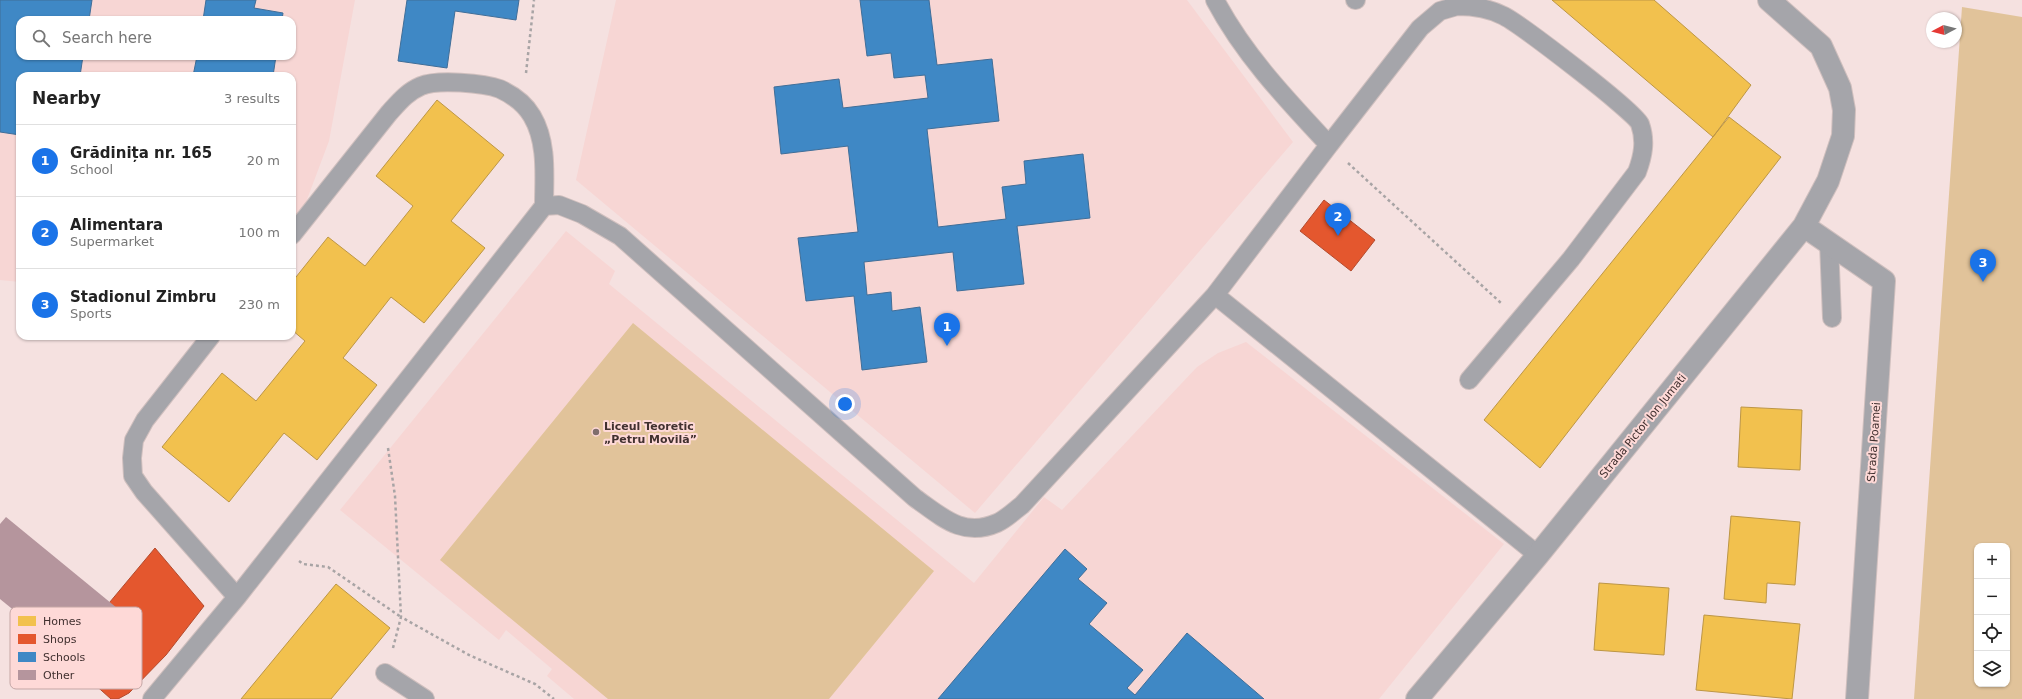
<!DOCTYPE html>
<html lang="en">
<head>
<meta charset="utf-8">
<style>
	:root { --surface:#fff; --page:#f2f2f2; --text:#222; --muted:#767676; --line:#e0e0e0; --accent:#1a73e8 }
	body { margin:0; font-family:"DejaVu Sans",sans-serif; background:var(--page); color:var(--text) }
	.controls { position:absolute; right:12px; bottom:12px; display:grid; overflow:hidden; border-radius:8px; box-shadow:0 1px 3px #0004 }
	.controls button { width:36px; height:36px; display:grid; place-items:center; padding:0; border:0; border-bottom:1px solid var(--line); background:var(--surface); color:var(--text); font:20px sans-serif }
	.compass { position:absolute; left:1926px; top:12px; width:36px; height:36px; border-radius:50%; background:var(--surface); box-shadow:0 1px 3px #0004; rotate:263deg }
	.you { position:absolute; left:845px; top:404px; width:14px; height:14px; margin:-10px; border:3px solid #fff; border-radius:50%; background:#1a73e8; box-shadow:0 0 0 6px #1a73e833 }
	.badge { display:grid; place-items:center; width:26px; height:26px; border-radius:50%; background:var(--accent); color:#fff; font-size:13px; font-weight:700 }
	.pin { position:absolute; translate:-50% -33px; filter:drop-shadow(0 1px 2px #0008) }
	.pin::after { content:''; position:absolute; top:21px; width:14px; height:12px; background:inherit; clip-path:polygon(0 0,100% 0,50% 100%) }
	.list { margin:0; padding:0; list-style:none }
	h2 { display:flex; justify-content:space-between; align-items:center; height:52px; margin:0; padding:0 16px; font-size:17px }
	h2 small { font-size:13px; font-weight:400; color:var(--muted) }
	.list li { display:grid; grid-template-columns:26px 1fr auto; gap:12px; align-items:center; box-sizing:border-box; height:72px; padding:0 16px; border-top:1px solid var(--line) }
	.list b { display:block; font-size:15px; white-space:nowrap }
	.list p { margin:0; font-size:13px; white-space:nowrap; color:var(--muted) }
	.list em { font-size:13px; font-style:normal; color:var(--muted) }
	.icon { flex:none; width:22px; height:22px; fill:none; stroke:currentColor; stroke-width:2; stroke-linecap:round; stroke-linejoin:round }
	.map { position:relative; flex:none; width:2022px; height:699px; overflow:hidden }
	.search { position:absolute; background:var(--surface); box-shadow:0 1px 3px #0004; left:16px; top:16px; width:280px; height:44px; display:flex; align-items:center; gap:10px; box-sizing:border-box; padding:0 14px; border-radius:12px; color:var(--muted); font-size:15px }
	.panel { position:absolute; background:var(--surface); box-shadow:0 1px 3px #0004; left:16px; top:72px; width:280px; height:268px; border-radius:12px }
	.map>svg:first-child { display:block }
	.built { fill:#f7d6d4; fill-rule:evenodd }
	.green { fill:#e1c39a; fill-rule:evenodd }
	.homes { fill:#f2c14e; stroke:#bd9645 }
	.shops { fill:#e4572e; stroke:#b34b2e }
	.schools { fill:#3f88c5; stroke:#406e98 }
	.building { fill:#b5959d }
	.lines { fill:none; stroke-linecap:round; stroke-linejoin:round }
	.service-casing { stroke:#cfbfbe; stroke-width:20 }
	.minor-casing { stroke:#cfbfbe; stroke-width:24 }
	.path { stroke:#a8a4a5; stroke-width:2.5; stroke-dasharray:3 3; stroke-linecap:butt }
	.service { stroke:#a5a5aa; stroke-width:18 }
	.minor { stroke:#a5a5aa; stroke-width:22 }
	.poi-dot { fill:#806e6d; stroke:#fed9d7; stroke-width:1.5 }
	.labels { text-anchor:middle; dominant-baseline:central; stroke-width:4; stroke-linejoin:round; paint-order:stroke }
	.poi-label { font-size:11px; font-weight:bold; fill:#41302f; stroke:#fed9d7; text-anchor:start }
	.street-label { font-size:11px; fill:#41302f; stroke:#fed9d7 }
	.key { fill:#fed9d7; stroke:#c5a6a5; stroke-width:1 }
	.key-label { font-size:11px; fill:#41302f }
</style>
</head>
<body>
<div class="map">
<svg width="2022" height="699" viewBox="0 0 2022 699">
	<rect width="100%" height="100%" fill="#f5e1e0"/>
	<path class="built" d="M0,0h355l-26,141 -32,85 -5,-1v-149h-272v206l-20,-2zM20,20h272v36h-272z
		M616,0h571l106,142 -318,371 -399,-333z
		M566,231l49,40 -6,13 365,299 70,-86 18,13 135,-143 21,-14 28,-11 258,202 -125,155h-805l-27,-23 5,-7 -46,-39 -7,10 -159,-130z"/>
	<path class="green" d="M1962,7l60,10v682h-108zM1977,546h30v138h-30z
		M633,323l301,248 -105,128h-221l-168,-139z"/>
	<path class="homes" d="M1552,0h102l97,85 -38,52z
		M437,100l67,55 -53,66 34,27 -61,75 -33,-26 -48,61 34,27 -60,75 -33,-27 -55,69 -67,-55 60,-74 34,28 49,-60 -13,-11v-48l36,-45 37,29 48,-60 -37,-30z
		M1729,117l52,40 -241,311 -56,-48z
		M1741,407l61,3 -2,60 -62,-3z
		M1731,516l69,6 -5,63 -28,-2 -1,20 -42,-4z
		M1599,583l70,5 -5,67 -70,-5z
		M336,584l54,44 -59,71h-90z
		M1704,615l96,9 -8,75 -96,-9z"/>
	<path class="shops" d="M1324,200l51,40 -24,31 -51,-40z
		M155,548l49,58 -38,49 -37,38 -11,6h-7l-47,-42z"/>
	<path class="schools" d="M0,0h92l-3,20h-69v36h63l-3,20h-60v59l-20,-3z
		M206,0h50l-2,8 29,5 -1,7h-79z
		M407,0h112l-3,20 -61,-9 -8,57 -49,-7z
		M860,0h69l8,65 55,-6 7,62 -72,8 11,98 68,-8 -4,-32 24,-3 -2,-23 59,-7 7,64 -73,8 7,58 -67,7 -4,-39 -89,10 3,33 24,-3 1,19 28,-4 7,55 -65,8 -8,-74 -48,5 -8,-63 60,-6 -10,-86 -67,8 -7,-67 65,-8 4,29 85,-10 -3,-23 -31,3 -3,-25 -24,3z
		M197,56h79l-3,20h-80z
		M1065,549l22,20 -9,10 29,24 -18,21 54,46 -16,18 8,7 52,-62 77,66h-326z"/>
	<path class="building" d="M6,517l111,91 -42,52 -75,-61v-75z"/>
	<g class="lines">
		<defs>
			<path id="service" d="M1215,0c29,55 72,100 114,145l-114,150 323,260
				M1355,0h1
				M1457,6c16,0 32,2 47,10 17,9 132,96 136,108 6,17 3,32 -3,48l-66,87 -102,121
				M1329,145l91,-117 20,-17 17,-5 1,-6
				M544,206l15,-1 23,9 38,22 295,262c27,19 48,40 82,25 9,-4 17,-12 25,-18l193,-210
				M1829,243l3,75
				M211,336l-66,84 -11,20 -2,18 1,18 11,16 93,105 307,-391c0,-29 4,-63 -12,-90 -7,-12 -19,-21 -32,-27 -16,-6 -63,-10 -79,-3 -14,6 -22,16 -32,27l-97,122
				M385,673l40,26
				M152,699l85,-102"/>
			<path id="minor" d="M1804,226l80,55 -27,418
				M1417,699l121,-144 266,-329 24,-45 15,-45 1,-26 -4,-22 -19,-42 -52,-46"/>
		</defs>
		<use href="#service" class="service-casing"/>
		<use href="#minor" class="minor-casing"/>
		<path class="path" d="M526,73l8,-73
			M1348,163l153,140
			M388,448l7,48 6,121
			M299,561l4,3 25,3 73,50
			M393,648l8,-31 68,38 66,29 19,15"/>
		<use href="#service" class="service"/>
		<use href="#minor" class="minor"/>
	</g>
	<circle class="poi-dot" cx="596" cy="432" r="4"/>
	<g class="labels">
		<g class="poi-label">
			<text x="604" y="426">Liceul Teoretic<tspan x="604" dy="13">„Petru Movilă”</tspan></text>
		</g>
		<g class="street-label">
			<text transform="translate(1643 426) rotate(-51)">Strada Pictor Ion Jumati</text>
			<text transform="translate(1874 442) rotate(-86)">Strada Poamei</text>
		</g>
	</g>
	<rect x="10" y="607" width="132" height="82" rx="6" class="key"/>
	<rect x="18" y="616" width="18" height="10" fill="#f2c14e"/>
	<rect x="18" y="634" width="18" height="10" fill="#e4572e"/>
	<rect x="18" y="652" width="18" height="10" fill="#3f88c5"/>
	<rect x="18" y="670" width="18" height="10" fill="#b5959d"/>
	<g class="key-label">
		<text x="43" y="625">Homes</text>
		<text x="43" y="643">Shops</text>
		<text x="43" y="661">Schools</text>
		<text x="43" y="679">Other</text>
	</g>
</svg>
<div class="controls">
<button>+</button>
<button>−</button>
<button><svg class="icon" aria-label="locate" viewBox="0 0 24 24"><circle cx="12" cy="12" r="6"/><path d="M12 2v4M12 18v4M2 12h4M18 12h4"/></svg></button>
<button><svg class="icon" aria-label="layers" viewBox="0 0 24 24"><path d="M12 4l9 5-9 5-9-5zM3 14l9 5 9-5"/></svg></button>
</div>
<svg class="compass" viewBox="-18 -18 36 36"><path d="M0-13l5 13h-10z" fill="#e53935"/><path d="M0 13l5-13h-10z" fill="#767676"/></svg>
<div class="you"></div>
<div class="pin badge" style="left:947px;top:346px">1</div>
<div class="pin badge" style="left:1338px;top:236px">2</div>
<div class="pin badge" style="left:1983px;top:282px">3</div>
<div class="search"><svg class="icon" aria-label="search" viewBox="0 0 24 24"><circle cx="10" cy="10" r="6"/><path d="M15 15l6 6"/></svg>Search here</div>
<section class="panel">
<h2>Nearby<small>3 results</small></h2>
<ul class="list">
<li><span class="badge">1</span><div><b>Grădinița nr. 165</b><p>School</p></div><em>20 m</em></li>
<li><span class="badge">2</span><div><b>Alimentara</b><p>Supermarket</p></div><em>100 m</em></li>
<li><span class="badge">3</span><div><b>Stadionul Zimbru</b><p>Sports</p></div><em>230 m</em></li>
</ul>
</section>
</div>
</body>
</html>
